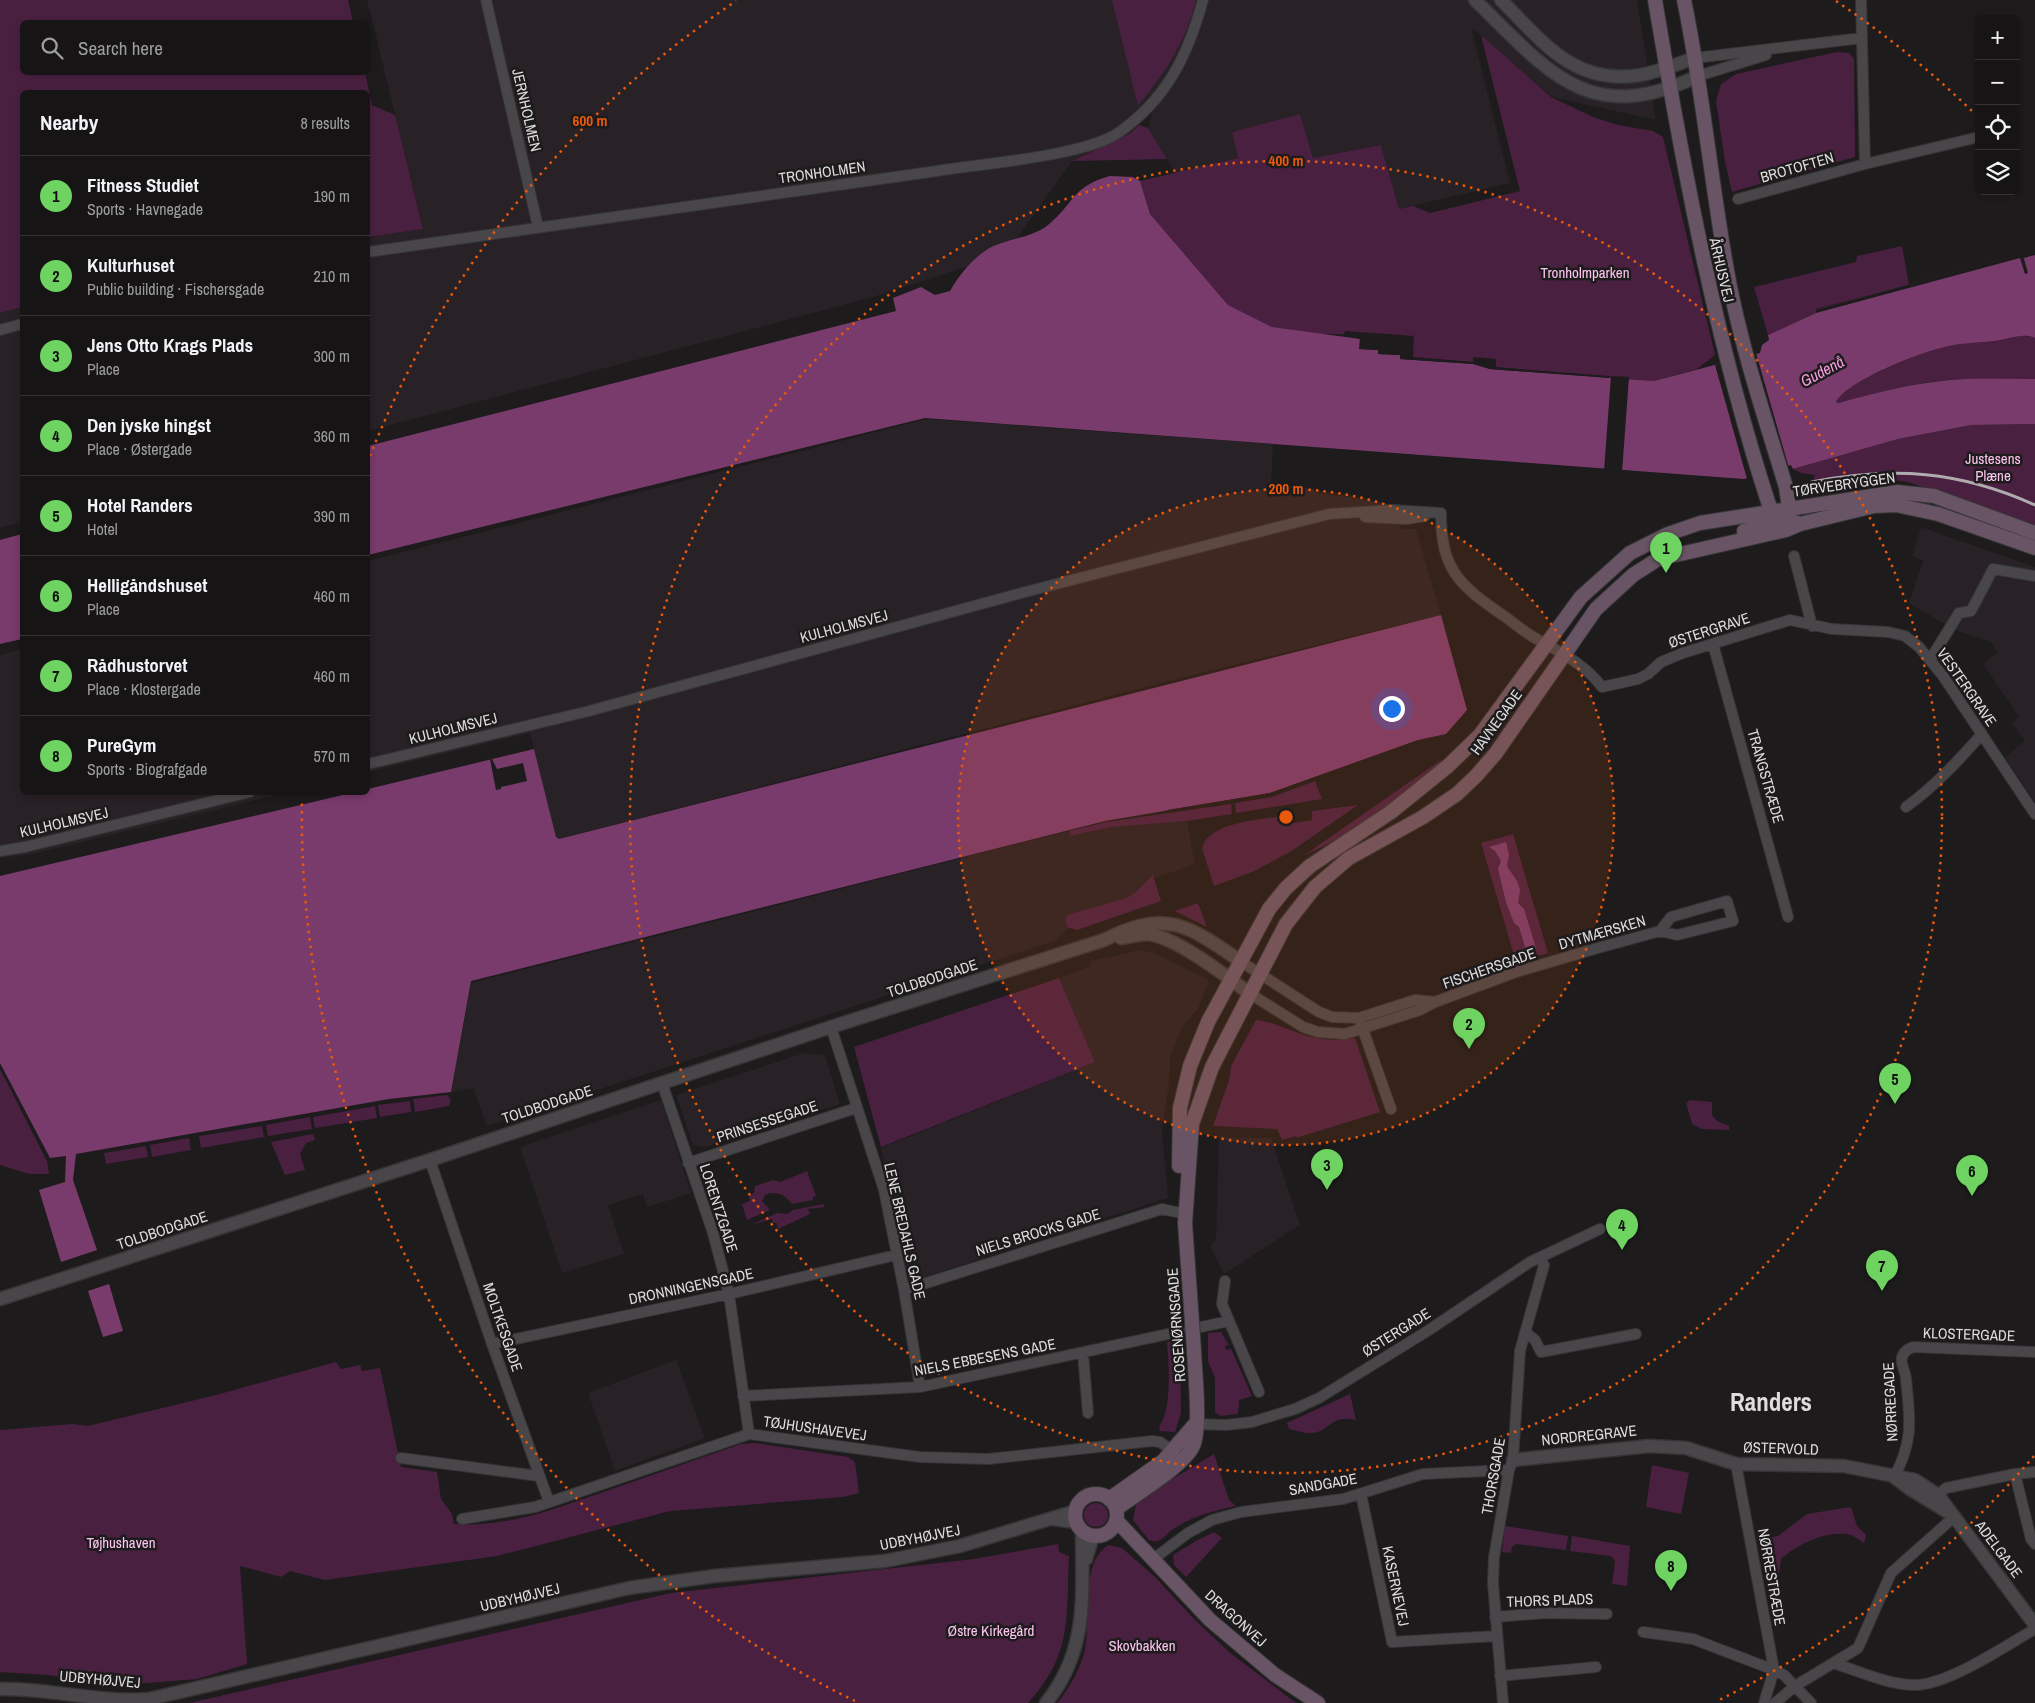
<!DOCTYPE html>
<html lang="en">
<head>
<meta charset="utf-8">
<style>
	:root { --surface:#161415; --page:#1f1d1e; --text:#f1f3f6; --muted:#9e9ea0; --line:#353334; --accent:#6ed360 }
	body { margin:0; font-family:"Archivo Narrow",sans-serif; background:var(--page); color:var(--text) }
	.controls { position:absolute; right:15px; top:15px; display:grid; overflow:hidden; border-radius:8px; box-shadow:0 2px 8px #0003 }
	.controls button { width:45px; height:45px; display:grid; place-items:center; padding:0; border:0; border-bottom:1px solid var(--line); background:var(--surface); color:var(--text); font:25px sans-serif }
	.you { position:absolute; left:1391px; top:708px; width:18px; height:18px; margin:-12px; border:4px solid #fff; border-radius:50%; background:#1a73e8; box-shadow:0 0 0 8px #1a73e833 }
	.badge { display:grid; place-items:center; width:32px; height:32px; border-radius:50%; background:var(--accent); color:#111; font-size:16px; font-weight:700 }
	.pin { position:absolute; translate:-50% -41px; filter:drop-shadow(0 1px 2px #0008) }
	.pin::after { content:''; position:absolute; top:26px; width:18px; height:15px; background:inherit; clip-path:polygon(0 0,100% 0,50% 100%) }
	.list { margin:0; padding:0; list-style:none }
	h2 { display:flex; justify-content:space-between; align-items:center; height:65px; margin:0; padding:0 20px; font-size:21px }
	h2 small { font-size:16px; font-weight:400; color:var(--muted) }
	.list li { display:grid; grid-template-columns:32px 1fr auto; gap:15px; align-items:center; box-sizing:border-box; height:80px; padding:0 20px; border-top:1px solid var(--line) }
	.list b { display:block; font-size:19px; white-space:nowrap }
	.list p { margin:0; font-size:16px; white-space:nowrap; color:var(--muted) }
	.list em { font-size:16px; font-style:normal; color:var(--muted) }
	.icon { flex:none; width:28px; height:28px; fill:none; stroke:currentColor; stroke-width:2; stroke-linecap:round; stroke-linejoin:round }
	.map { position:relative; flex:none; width:2035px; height:1703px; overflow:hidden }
	.search { position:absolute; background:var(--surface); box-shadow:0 2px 8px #0003; left:20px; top:20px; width:350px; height:55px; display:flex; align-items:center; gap:12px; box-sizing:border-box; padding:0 18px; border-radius:8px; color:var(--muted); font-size:19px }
	.panel { position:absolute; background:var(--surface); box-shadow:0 2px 8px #0003; left:20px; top:90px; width:350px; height:705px; border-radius:8px }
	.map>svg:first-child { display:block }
	.built { fill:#282126 }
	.green { fill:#4a2041 }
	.water { fill:#793b6c }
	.pier { fill:#1d1b1c }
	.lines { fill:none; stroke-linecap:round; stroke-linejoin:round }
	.minor-casing { stroke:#363536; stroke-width:12 }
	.tertiary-casing { stroke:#363536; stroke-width:15 }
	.secondary-casing { stroke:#363536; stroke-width:16 }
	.minor { stroke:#494649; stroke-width:10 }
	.tertiary { stroke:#494649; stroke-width:12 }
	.secondary { stroke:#685464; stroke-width:14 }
	.rail { stroke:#aeacad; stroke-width:3 }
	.secondary-bridge-casing { stroke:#363536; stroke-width:16; stroke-linecap:butt }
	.secondary-bridge { stroke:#685464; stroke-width:14 }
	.ring { fill:none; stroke:#e8590c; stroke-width:2.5; stroke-dasharray:2.5 5 }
	.labels { text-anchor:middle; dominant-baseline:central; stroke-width:5; stroke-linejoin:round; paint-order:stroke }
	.street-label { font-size:15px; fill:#dedcdd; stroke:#1d1b1c }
	.park-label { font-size:15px; fill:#fdc5ef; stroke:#1d1b1c }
	.water-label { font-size:16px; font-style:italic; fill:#f89de3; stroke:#1d1b1c }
	.town-label { font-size:25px; font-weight:bold; fill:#dedcdd; stroke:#1d1b1c }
	.centre { fill:#e8590c; stroke:#1d1b1c; stroke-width:2.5 }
	.ring-label { font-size:15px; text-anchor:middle; font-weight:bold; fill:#e8590c; stroke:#1d1b1c; stroke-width:5; stroke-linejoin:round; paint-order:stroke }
</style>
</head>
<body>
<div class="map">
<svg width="2035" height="1703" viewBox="0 0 2035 1703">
	<rect width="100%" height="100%" fill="#1d1b1c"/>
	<path class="built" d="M367,0h1270l19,120 -104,-23 -81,-70 39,156 -111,26 -18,-64 -68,13 -13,-44 -68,18 6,26 -62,16 -28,-46 4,-16 -21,21 -59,28 -66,93 -133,43 -505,134v-194l55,-8z
		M22,307v215l-22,6v-215z
		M927,419l346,25 -2,41 43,3v4l81,13 -1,18 9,6h13l25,86 -249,60 -633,164 -3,-2 -26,-104 -162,39v-211z
		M1921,527l114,40v235l-30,-45 20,-16 -13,-18 7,-6 -36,-53 14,-11 -6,-11 -36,-12 -46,-27 14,-42 -11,-5z
		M22,649v143l263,1 -252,61 -33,4v-203z
		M1187,821l8,43 -40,14 -18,17 -67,32 -16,14 -567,185 -14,-38 -22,4 20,-109 597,-152 2,5 42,-9z
		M1141,950l14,3 54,27 -11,29 -14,15 -14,32 -1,27 -7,47 6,68 -250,81 -10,-5 -27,-126 214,-86 -36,-84 30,-11 2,-6z
		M804,1053l21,2 15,49 -134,43 -13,-2 -17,-50z
		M661,1100l30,93 -44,14 -4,-13 -35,11 16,49 -62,19 -42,-126z
		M1219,1137l52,1 29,87 -76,49 -13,-26 1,-5 4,-3z
		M676,1360l29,78 -90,33 -27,-78z"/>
	<path class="green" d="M0,0h348l5,22h-331v50l343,1 7,32 23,10 28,114 -55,8v-145h-346v215l-22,6z
		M1112,0h84c-11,44 -30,71 -58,106z
		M1481,35l70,62 42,20 25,8 35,6 10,6 52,218 -18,14 -43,12 -158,-14v-8l-23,-2v5l-60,-5 1,-21 -69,-5 -1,3h-33l-39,-7 -44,-22 -78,-91 -10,-33 98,-23 -6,-26 68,-18 13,44 68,-13 18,64 14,-3 17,7 90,-22z
		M1837,52l12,1 5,6 1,98 -123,35 -7,-30 -9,-61 5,-17 15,-10z
		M1139,125l9,3 19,31 -95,2 59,-28z
		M1902,246l7,39 -93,24v4l-48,22 -14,-48 102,-25 1,-6z
		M2021,335l14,3v41c-23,0 -46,-1 -69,0 -43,1 -86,12 -127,24l-3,-1c8,-19 84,-49 105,-55 18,-4 36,-4 54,-6 9,-1 18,-4 26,-6z
		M2035,424v102l-127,-44 -36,-4 -62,10 5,-13 -14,-2 -8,-4 105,-30 73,-14z
		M1441,760l1,2c-43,37 -87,71 -139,94z
		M1315,781l7,18 -86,14 -1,-10 37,-6z
		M1231,804l1,10 -45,7 -75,6 -42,9 -1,-5 37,-9z
		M1358,805l-68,47 -38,20 -38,14 -12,-38c6,-27 66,-29 89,-33l2,8 19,-3v-9z
		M1513,834l35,119 -32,9 -35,-119z
		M1153,875l8,26 -84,29 -10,-3 -2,-7 2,-5 60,-17 8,-5z
		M1198,903l9,24 -32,-16z
		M1059,978l36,84 -214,85 -27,-100z
		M1256,1020c17,2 30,9 45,14 18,6 36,7 54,4l25,74 -84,26 1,-2 -15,4 -5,-11 -64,-3 16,-46 2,-14z
		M0,1069l47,92 2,13h-20l-29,-9z
		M447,1095l4,5 -2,6 -34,6 -2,-13z
		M1690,1100l22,2v13l5,6 12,5v4l-27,-1 -10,-5 -6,-21z
		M410,1101l1,11 -31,5 -2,-12z
		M375,1106l2,12 -62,10 -2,-11z
		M310,1117l2,12 -44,7 -2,-11z
		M262,1126l2,11 -63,11 -2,-12z
		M313,1134l2,6 -9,3 -6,11 5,16 -20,5 -14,-33z
		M189,1138l2,12 -39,7 -2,-12z
		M146,1146l2,11 -42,7 -2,-11z
		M807,1171l9,25 -3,1v3l-21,4c-6,-9 -17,-14 -27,-9l-3,6 8,9 -23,10 -5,-16 8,-3 -1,-6 5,-2 1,-7 18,-6 7,2z
		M824,1204v3l-16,2 2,5 -32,15 -1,-6h-4l-1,-4 -21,6 26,-12 10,1 6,-4z
		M1221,1332l8,13 -4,1 1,4 5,-1 21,47 -13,4 -1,14 -17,2 -6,-3v-35l-7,-17v-28z
		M1180,1339l1,74 -6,19 -15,-1 -1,-5c13,-14 10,-64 8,-84z
		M336,1362l5,7 19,-4 2,6 18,-3 21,99 36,5 4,27 11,15 2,10c55,4 106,-17 158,-35 43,-15 86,-30 129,-45l14,-1 93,14 7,5 4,31 -16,4 -173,14 -173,45 -172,24 -35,-9 -9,6 -41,-11 7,98 -50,15 -75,6 -74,-10 -48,-3v-242l72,-6 16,2 128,-31z
		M1350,1394l6,26c-25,-6 -26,11 -43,13 -8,1 -17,-3 -24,-4l-2,-6z
		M1214,1454l15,46 7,6c-21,4 -46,11 -64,24 -8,6 -12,15 -23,10l-16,-20 3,-15 15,-13z
		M1652,1465l37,8 -8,41 -35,-7z
		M1084 1515a12 12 0 1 1 24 0a12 12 0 1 1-24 0Z
		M1851,1507l6,19 9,9 -2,8c-4,-2 -9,-7 -13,-8 -23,-6 -54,9 -70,24l-7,55 -14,-74 18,-4 29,-22z
		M1505,1526l63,10 -2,14 -50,-6 -4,3 -1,6 -9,-1z
		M1214,1532l8,6 -36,39 -12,-12 -1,-10 23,-14z
		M1572,1536l58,10 -3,40 -15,-2 3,-23 -4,-5 -41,-5z
		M1058,1544l1,8 10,4c-3,62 4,98 -41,147h-839l482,-110 303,-34z
		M1109,1545l13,3 33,29 41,44 33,31 67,51h-239c12,-14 24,-35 28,-54 6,-29 -5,-89 24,-104z"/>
	<path class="water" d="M1110,176l23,1 7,4 10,33 78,91 44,22 88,12v10l19,1v4l21,1v4l74,5 16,5 164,12 106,-28 2,-8 7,-5 -1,-5 48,-22v-3l204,-56 4,4 11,-3v83c-15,-6 -26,2 -41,3 -18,2 -36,2 -53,7 -23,5 -95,34 -105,54l3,1c41,-12 83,-22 126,-24 23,-1 47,0 70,0v45l-64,1 -73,14 -105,30 -2,-4 -47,14 -819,-61 -557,137v-109l528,-135 -3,-13 28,-11 14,8 15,-4c9,-16 22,-32 38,-42 19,-11 42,-10 60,-24 26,-21 24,-39 62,-49z
		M22,534v105l-22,5v-104z
		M1441,615l26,95 -21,24 -28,6 -148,53 -165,28 -634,160 -20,111 -62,7 -313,55 -3,26 24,70 -36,12 -22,-72 26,-8 1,-26 -16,2 -50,-95v-187l351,-83 17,-1v-3l166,-40 22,88 3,2z
		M1506,842l3,13 -2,11 10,15 3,9 -2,13 6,6 12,39 -5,5 -5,-3 -7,-23 -5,-4 -8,-21 -8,-33 3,-8 -6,-10 -6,-4z
		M109,1284l14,47 -20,6 -15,-46z"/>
	<path class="pier" d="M2019,251l3,1 6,21 -3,1 -5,-16 -204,55v-3l203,-56z
		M1360,337l2,9 17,2 2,4 20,1 2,4 71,5 18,5 118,9v2l-120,-9 -17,-5 -73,-5v-4l-22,-1v-4l-19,-1z
		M1756,353l33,115 -42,11 -32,-114z
		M1611,376l18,1 -7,95 -18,-1z
		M1416,741v3l-145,51 -103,17 -1,-2 103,-17z
		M490,759h2l5,10 26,-6 4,18 -26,6v2l-5,1z"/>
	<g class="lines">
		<defs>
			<path id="minor" d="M486,0l52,227
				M1861,0l4,164
				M1695,58l167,-20
				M1698,76l68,-21
				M1738,199l127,-35 114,-27
				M368,252c189,-27 379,-53 569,-81 43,-7 147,-15 181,-38 49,-34 70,-78 85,-133
				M0,330l22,-6
				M1441,513c0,57 18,72 63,103 10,7 20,16 31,22 25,14 50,26 67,49l36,-8 10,-5 13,-12 22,-9 107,-33 42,9 56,3 17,4 14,11 24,29 92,138
				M1365,517l41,2 19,-3
				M1794,556l18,70
				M1713,644l75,273
				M1930,660l29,-47 12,-2 22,-42 42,7
				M368,764l221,-53 436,-119 304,-78 64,-4 48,3
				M1906,807c29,-21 52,-46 76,-73
				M0,851l25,-4 225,-55
				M1240,961l79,51 13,5 27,1 56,-18 20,2
				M1249,993l54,34 15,5 27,2 75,-24 15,-8 81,-30 82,-24 62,-17 17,4 56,-14 -6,-20 -56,16 -11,14
				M1361,1024l30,85
				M831,1027l53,163 20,100 16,97
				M662,1083l51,150 16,61 20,140
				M430,1160l62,184 57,158
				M688,1163l168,-55
				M1225,1281l-3,23 37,88
				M904,1290l258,-81 19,4
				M1525,1332l10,8 6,12 95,-18
				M492,1344l237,-50 167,-39
				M1083,1353l5,60
				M743,1396l177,-9 309,-66
				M1195,1424l32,1 25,-3 43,-13 24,-11 110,-68 101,-68 70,-33
				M401,1458l138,18
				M1736,1464l38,206 10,5 27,28
				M2015,1474l16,65 4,5
				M1894,1477c20,-36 16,-58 12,-98 0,-7 -6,-14 -4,-22 2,-6 6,-8 11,-10l122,5
				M1361,1494l31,148 105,-6
				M1938,1495l8,-7 69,-14 20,-2
				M462,1519l73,-12 214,-73 171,23 68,2 164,-18 8,1 13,9
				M1152,1560l36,-27 24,-13 29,-8 102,-13 80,-25 86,-4
				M1495,1617l51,-4 61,1
				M1643,1632l50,7 81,31 -10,33
				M1833,1663c26,8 55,22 82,22 33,0 90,-39 120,-56
				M1500,1676l96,-9
				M1503,1703l-10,-120 1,-26 15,-87 4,-10 7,-109 24,-86 -4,-8
				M1775,1703l20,-17 63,-38 33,-75 63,-56"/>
			<path id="tertiary" d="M1475,0c74,72 113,128 223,76
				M1501,0c41,41 73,86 139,75 18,-3 37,-11 55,-17
				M1121,938c9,-1 18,-4 27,-4 28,3 78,42 101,59
				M0,1299l430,-139 401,-133 273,-87c61,-31 83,-16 136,21
				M1513,1460l136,-14 37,2 50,16 108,2 71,14 23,15 97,130
				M1894,1477l16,12 36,22
				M1053,1519l23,3
				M1086,1559l7,-23
				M0,1689c50,-1 99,14 149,10l480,-111 85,-12 171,-15 75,-15 116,-35
				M1046,1703c43,-54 36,-107 36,-173"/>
			<path id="secondary" d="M1655,0c29,173 61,344 116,511l11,7 18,6
				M1684,0c19,91 27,184 44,276 13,71 37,142 58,211l3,21
				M1744,531l31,-9 11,-8
				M1179,1166l1,-58 10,-42 18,-44 61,-113 17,-21 24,-22 81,-54 57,-46 32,-31 101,-138 49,-44 38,-19 32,-11 197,-31 37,4 101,37
				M1191,1308l-6,-85 7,-99 20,-57 74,-143 29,-37 34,-29 74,-41 34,-23 19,-18 20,-23 100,-144 37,-34 25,-16 128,-29 14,-6 74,-18 22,-1 42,9 97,34
				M1075 1515a21 21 0 1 1 42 0a21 21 0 1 1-42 0Z
				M1109,1499l54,-38 32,-37
				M1116,1509c19,-14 68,-43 77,-63 8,-18 2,-73 1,-95
				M1116,1520l94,100 65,55 43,28"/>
		</defs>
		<use href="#minor" class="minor-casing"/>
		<use href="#tertiary" class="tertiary-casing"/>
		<use href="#secondary" class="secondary-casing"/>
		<use href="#minor" class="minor"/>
		<use href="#tertiary" class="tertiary"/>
		<use href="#secondary" class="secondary"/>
		<path class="rail" d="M1812,482c81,-16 148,-11 223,23"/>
		<defs>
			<path id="secondary-bridge" d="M1191,1308l3,43"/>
		</defs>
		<use href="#secondary-bridge" class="secondary-bridge-casing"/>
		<use href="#secondary-bridge" class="secondary-bridge"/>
	</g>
	<circle cx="1286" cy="817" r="328" fill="#e8590c" fill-opacity=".12"/>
	<g class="ring">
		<circle cx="1286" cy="817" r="328"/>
		<circle cx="1286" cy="817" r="656"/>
		<path d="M2034 1456A984 984 0 0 1 1717 1701M855 1701A984 984 0 0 1 302 800M370 456A984 984 0 0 1 736 1M1836 1A984 984 0 0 1 1976 115"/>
	</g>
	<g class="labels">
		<g class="street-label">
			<text transform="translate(527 110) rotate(77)">JERNHOLMEN</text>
			<text transform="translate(1797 167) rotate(-16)">BROTOFTEN</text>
			<text transform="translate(822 172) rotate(-8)">TRONHOLMEN</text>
			<text transform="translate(1722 270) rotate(77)">ÅRHUSVEJ</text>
			<text transform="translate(1844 484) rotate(-8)">TØRVEBRYGGEN</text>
			<text transform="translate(844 626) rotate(-15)">KULHOLMSVEJ</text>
			<text transform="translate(1709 630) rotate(-18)">ØSTERGRAVE</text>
			<text transform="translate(1967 687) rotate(55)">VESTERGRAVE</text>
			<text transform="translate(1496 722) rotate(-54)">HAVNEGADE</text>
			<text transform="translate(453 728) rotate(-14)">KULHOLMSVEJ</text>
			<text transform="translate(1766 776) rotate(74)">TRANGSTRÆDE</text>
			<text transform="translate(64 822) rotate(-13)">KULHOLMSVEJ</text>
			<text transform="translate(1602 932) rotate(-16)">DYTMÆRSKEN</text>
			<text transform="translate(1489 968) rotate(-19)">FISCHERSGADE</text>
			<text transform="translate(932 978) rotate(-18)">TOLDBODGADE</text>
			<text transform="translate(547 1104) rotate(-18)">TOLDBODGADE</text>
			<text transform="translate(767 1121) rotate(-18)">PRINSESSEGADE</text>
			<text transform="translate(719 1208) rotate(72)">LORENTZGADE</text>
			<text transform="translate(162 1230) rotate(-18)">TOLDBODGADE</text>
			<text transform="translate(905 1231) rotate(77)">LENE BREDAHLS GADE</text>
			<text transform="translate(1038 1232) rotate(-17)">NIELS BROCKS GADE</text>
			<text transform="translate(691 1286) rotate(-12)">DRONNINGENSGADE</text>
			<text transform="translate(1176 1325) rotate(-94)">ROSENØRNSGADE</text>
			<text transform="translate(503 1327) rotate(71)">MOLTKESGADE</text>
			<text transform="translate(1396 1332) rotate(-32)">ØSTERGADE</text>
			<text transform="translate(1969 1334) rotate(2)">KLOSTERGADE</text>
			<text transform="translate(985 1357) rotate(-11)">NIELS EBBESENS GADE</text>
			<text transform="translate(1890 1402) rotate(-93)">NØRREGADE</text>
			<text transform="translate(815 1428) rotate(8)">TØJHUSHAVEVEJ</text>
			<text transform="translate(1589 1435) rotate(-6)">NORDREGRAVE</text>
			<text transform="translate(1781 1448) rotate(2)">ØSTERVOLD</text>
			<text transform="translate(1493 1476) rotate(-80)">THORSGADE</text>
			<text transform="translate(1323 1484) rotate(-10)">SANDGADE</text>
			<text transform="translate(920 1537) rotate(-11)">UDBYHØJVEJ</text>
			<text transform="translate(1999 1549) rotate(53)">ADELGADE</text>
			<text transform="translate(1772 1577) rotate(80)">NØRRESTRÆDE</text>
			<text transform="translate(1396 1586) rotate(78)">KASERNEVEJ</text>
			<text transform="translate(520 1597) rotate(-13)">UDBYHØJVEJ</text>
			<text transform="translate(1550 1600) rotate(-2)">THORS PLADS</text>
			<text transform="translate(1236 1618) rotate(42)">DRAGONVEJ</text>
			<text transform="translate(100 1679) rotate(5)">UDBYHØJVEJ</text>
		</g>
		<g class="park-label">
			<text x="1585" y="272">Tronholmparken</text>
			<text x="1993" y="458">Justesens<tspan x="1993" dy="17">Plæne</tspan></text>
			<text x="121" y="1542">Tøjhushaven</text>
			<text x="991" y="1630">Østre Kirkegård</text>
			<text x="1142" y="1645">Skovbakken</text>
		</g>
		<g class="water-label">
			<text transform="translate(1822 371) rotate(-28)">Gudenå</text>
		</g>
		<g class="town-label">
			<text x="1771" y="1402">Randers</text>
		</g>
	</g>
	<circle cx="1286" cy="817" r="8" class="centre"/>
	<g class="ring-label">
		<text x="590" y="126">600 m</text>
		<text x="1286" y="166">400 m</text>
		<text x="1286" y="494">200 m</text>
	</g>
</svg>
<div class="controls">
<button>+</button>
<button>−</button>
<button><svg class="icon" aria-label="locate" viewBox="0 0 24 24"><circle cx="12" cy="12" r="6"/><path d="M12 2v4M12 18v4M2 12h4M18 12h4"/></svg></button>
<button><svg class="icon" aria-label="layers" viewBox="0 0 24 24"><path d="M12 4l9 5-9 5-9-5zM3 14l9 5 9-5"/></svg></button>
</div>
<div class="you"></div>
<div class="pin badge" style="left:1666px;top:573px">1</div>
<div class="pin badge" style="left:1469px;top:1049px">2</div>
<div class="pin badge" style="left:1327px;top:1190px">3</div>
<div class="pin badge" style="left:1622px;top:1250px">4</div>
<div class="pin badge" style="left:1895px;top:1104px">5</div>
<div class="pin badge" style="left:1972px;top:1196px">6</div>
<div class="pin badge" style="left:1882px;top:1291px">7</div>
<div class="pin badge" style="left:1671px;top:1591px">8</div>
<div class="search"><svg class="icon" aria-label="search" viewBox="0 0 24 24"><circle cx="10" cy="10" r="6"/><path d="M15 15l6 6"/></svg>Search here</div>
<section class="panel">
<h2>Nearby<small>8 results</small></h2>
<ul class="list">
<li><span class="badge">1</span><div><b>Fitness Studiet</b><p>Sports · Havnegade</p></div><em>190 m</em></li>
<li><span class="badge">2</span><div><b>Kulturhuset</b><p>Public building · Fischersgade</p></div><em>210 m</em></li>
<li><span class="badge">3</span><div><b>Jens Otto Krags Plads</b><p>Place</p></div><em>300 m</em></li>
<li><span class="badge">4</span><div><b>Den jyske hingst</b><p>Place · Østergade</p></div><em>360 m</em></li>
<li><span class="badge">5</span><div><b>Hotel Randers</b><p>Hotel</p></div><em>390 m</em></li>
<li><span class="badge">6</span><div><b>Helligåndshuset</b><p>Place</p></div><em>460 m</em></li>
<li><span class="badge">7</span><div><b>Rådhustorvet</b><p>Place · Klostergade</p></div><em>460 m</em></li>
<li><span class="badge">8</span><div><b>PureGym</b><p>Sports · Biografgade</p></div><em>570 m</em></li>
</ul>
</section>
</div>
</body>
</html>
